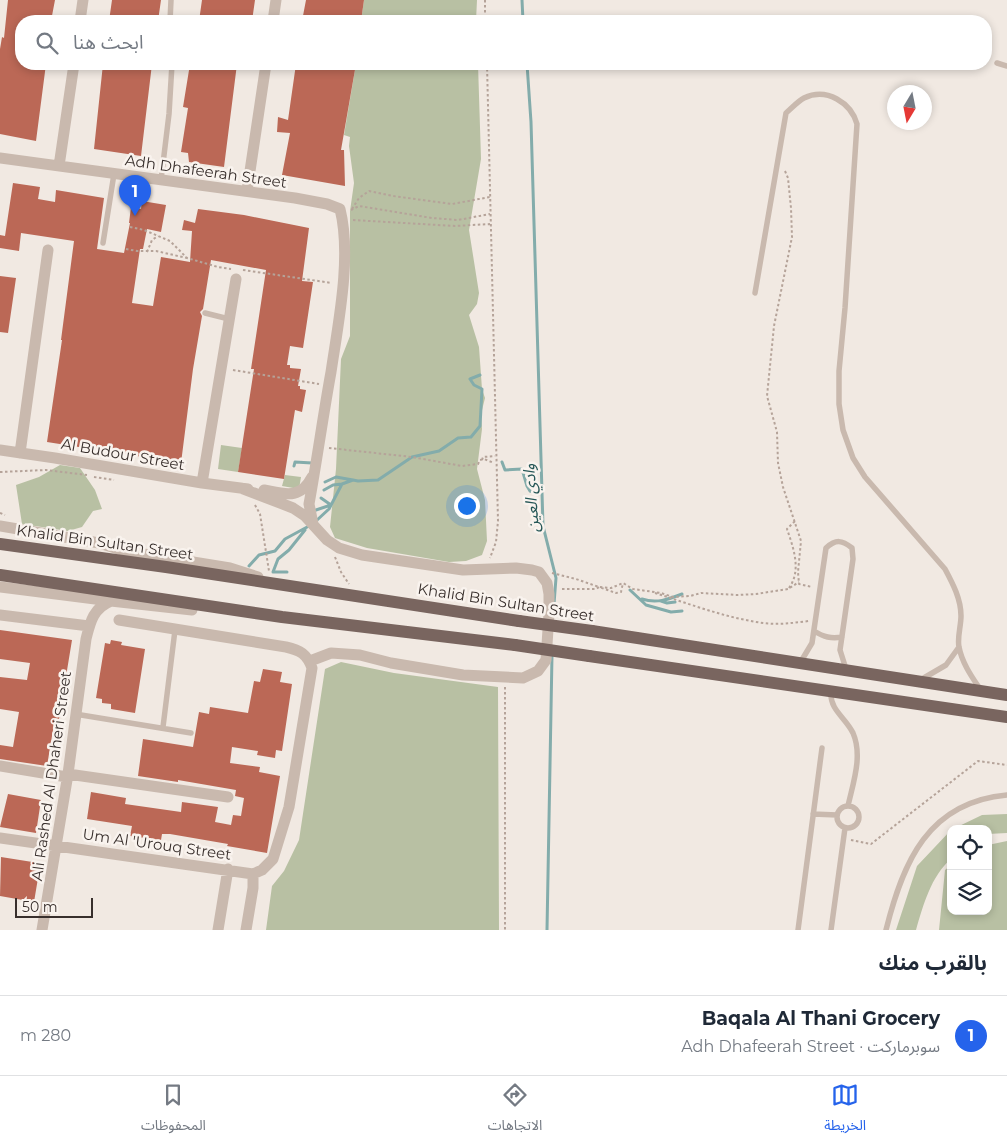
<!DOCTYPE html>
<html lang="ar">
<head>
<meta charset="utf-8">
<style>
	:root { --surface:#fff; --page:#f6f6f7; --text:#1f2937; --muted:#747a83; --line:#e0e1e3; --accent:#2563eb }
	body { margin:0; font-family:Montserrat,"Noto Sans Arabic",sans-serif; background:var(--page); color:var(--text); direction:rtl }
	.controls { position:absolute; right:15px; bottom:15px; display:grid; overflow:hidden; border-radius:10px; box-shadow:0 2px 8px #0003 }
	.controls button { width:45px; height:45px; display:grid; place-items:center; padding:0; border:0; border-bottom:1px solid var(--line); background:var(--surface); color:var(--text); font:25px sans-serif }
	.compass { position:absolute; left:887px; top:85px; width:45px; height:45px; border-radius:50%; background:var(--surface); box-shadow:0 2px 8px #0003; rotate:190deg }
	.scale { position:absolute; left:15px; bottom:12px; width:78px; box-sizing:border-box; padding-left:5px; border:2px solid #382f2c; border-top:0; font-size:14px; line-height:18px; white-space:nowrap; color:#382f2c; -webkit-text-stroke:4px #f9f3ee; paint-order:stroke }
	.you { position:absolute; left:466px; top:505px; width:18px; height:18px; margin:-12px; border:4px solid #fff; border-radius:50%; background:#1a73e8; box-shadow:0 0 0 8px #1a73e833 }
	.badge { display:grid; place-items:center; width:32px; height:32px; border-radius:50%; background:var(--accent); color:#fff; font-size:16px; font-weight:700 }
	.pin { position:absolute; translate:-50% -41px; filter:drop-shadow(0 1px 2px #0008) }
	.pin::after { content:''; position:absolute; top:26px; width:18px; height:15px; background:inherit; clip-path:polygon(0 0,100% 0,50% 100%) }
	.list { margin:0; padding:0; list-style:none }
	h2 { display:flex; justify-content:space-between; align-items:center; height:65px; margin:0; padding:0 20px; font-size:21px }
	h2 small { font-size:16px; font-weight:400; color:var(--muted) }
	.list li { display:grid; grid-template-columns:32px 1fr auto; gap:15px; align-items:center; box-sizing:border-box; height:80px; padding:0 20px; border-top:1px solid var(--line) }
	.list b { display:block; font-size:19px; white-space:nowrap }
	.list p { margin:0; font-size:16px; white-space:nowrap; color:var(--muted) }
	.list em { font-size:16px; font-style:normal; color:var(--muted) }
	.icon { flex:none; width:28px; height:28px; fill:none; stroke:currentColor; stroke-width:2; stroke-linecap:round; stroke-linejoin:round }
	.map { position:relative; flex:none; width:1007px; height:930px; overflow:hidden; direction:ltr }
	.search { position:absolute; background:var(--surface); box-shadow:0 2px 8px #0003; left:15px; right:15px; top:15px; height:55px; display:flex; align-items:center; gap:12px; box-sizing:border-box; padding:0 18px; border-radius:20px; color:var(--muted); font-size:19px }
	.sheet { height:145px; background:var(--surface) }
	nav { display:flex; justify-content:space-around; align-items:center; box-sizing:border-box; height:70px; border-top:1px solid var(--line); background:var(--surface); font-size:14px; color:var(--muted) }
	nav a { display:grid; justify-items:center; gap:2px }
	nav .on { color:var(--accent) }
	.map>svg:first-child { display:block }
	.green { fill:#b8c0a3 }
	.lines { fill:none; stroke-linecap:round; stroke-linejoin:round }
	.stream { stroke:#83acab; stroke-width:3 }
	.building { fill:#bb6856 }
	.path { stroke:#b5a399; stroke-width:2; stroke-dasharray:2.5 2.5; stroke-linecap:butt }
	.service { stroke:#c9b9ae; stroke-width:5.5 }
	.minor { stroke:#c9b9ae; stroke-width:11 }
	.primary { stroke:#79655f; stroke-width:12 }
	.primary-bridge { stroke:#79655f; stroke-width:12 }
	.labels { text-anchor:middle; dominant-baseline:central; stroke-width:5; stroke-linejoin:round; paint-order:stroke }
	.street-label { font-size:15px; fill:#382f2c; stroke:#f9f3ee }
	.water-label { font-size:16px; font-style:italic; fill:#255656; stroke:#f9f3ee }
</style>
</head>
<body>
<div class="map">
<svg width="1007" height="930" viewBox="0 0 1007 930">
	<rect width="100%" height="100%" fill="#f1e9e2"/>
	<path class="green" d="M364,0h113l-1,21h-115z
		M356,64h122l3,95 -12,71 10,63 -2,11 -8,11 10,32 3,42 3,9 -4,16 1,15 -5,40 8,31 2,41 -5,14 -16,6 -17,1 -82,-14 -32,-10 -5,-11 6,-58 5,-110 9,-23v-125l4,-28 -5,-37 1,-9 -6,-2z
		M221,445l21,3 -4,24 -20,-3z
		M60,465l20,3 15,22 7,19 -9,2 -11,16 -14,4 -46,-7 -6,-39 23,-8z
		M285,475l16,2 -2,12 -17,-3z
		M341,662l53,11 104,14 1,243h-233l6,-44 12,-15 15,-31 26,-171z
		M1007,814v19l-19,1v-5h-35l29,-14z
		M951,830v29c-20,17 -28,47 -35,71h-20l21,-64z
		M1007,841v89h-68l6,-60 6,-5v46h37v-66z"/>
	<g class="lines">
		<path class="stream" d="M522,0l1,21
			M527,64l4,58 12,404 13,52 -2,26
			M502,462l3,8 17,-1 5,17 3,5 8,3 4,-1
			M294,466l1,-4 17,1 1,-2
			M325,482l11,-5 17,3
			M324,490l9,-5 9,-1
			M321,498l10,7
			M316,510l15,-5
			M316,521l13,-12 13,-25 11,-4 5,1 20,-1 34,-23 27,-6 19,-13 13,-1 9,-11 2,-37 -8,-4 -4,-6 10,-4
			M249,566l10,-11 16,-4 10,-12 24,-13
			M287,572h-14l5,-13 11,-9 16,-20
			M630,590l16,15 25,7 11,-1
			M642,599c15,5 27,0 40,-5
			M661,601l6,2 8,-1
			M547,930l5,-275"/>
	</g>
	<path class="building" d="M8,0h47l-4,21h-30v43h25l-10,77 -36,-7v-85l2,-12 2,1z
		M112,0h49l-3,21h-49z
		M202,0h53l-3,21h-53z
		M306,0h58l-3,21h-59z
		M103,64h49l-11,92 -47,-7z
		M190,64h47l-13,103 -35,-5 -1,-9 -7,-1 7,-44 -5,-1z
		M296,64h60l-15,86h3l1,36 -63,-11 8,-42 -13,-1 1,-15 10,3z
		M13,183l27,4 -2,12 17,3 1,-12 48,8 -7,51 27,4 6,-30h-1l2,-16 10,2 1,-8 24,4 -5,27 -14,-3 -4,20h-3l-8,54 21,3 8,-49 29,5 2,-31 -10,-1 2,-10 11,3 3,-14 46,6 65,13 -7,53 11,1 -10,66 -13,-2 -3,19h3v3l11,1 -3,17h2v3l6,1 -4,22 -7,-2 -11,69 -46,-7 16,-103h-3l15,-99 -55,-10 -8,49 -3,3 2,4 -9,53 -12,94 -134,-21 15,-102h-1l13,-99 -53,-8 -2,18 -19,-3v-13l5,1z
		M0,276l16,2 -8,55 -8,-1z
		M0,630l72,10 -13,79 -4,-1 -8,48 -47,-7v-14l13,2 6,-35 -19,-3v-32l27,3 3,-17 -30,-4z
		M111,640l11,2 -1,3 24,4 -10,64 -24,-4v-5l-9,-1v-4l-6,-1 9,-55 5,1z
		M263,669l19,3 -2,10 12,2 -10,67 -6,-1 -1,8 -18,-3 1,-4 -26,-4 -2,16 30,4 -1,5 21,4 -13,77 -40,-7 1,-2 -58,-10h-8l-1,6 -31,-4 2,-10 -45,-7 4,-27 35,6 -1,6 56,8 1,-10 36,5 -3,15 16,3 2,-10 8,1 3,-18 -9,-2 1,-6 -58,-10v2l-40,-6 5,-37 50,8 6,-35 10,2 1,-7 38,6 6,-32 6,1z
		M8,794l33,6 -5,33 -36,-6z
		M1,857l44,7 -1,8h-5l-5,30 -34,-6z"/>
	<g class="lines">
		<path class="path" d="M485,0v21
			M487,64l11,457 -2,21 -6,16
			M785,171l3,7 3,30 1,29 -18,89 -7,70 10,36 1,31 5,24 18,54 -3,31 1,12 13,3
			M352,209l7,-11 10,-7 24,5 59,8 38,-7
			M351,210l8,-4 73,12 26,2 32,-6
			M353,220l102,6 35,-2
			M130,227l14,3 26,11 17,17 31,9 13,2
			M126,249l11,2h19l31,7
			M147,252l5,-12 6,-4
			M243,270l89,13
			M233,370l86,14
			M329,448l83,9 50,9 16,-2 2,-4 4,-1 10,4
			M482,460l1,-3 12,-1
			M0,472l46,-2 41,5
			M94,477l20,3
			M255,505l5,9 9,57
			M0,513l5,2
			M335,557l6,15 8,12
			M552,573l24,6 23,8 12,1 12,-5 10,6 28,4 12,4 17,-1 11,-3 37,2 18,-1 32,-5 11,-7
			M789,588c13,-18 4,-41 -2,-59l8,-8
			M562,589h34l3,-2 17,6 5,-1 2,-9
			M655,593c35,11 71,25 108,30 15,2 30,0 46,-2
			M505,687v243
			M851,840l20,4 107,-83 29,4"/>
		<path class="service" d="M170,21l1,-21
			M997,63l10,3
			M161,180l8,-66 3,-50
			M103,243l11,-69
			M755,293l31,-180c6,-5 12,-12 18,-15 23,-11 47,5 53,26l-12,184 -6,63v33l4,26 10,28 12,19 80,92c8,15 16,30 16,47 0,10 -4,22 -2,31 3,16 13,30 21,42
			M205,313l24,6
			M814,631c10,6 17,8 28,6
			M800,663l12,-20 14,-95c10,-9 16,-8 26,0l1,11 -13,91 6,19
			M922,679l24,-14 13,-18
			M831,693c-1,17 15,25 22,40 10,23 0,50 -5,73
			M75,714l116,19
			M163,727l12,-97
			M837 817a11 11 0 1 1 22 0a11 11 0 1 1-22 0Z
			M813,814l24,1
			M798,930l24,-182
			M831,930l14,-102
			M886,930c17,-68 42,-128 121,-135"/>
		<path class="minor" d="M80,21l3,-21
			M273,21l3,-21
			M0,158l295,40 32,6 13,5c12,48 -2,115 -9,163 -8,44 -14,88 -22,132l4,20
			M59,166l15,-102
			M247,191l19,-127
			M0,450l55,8 147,25 46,6
			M20,453l28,-203
			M202,483l34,-204
			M241,488l52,20 12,8 22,24 12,8 23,7 101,15 53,-2 16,2 7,2 8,11 2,11v20l-3,46 -8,11 -15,7 -60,-3 -72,-12 -31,-8 -29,-2 -21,8
			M264,490c21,4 36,10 48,-13
			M0,526l99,17 26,8 105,17 28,9
			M0,587l111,14 81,9
			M0,615l89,11
			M119,620l167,27c14,3 21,7 26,21l-23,139 -16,52 -11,11 -9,4
			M0,766l67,11
			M68,774l160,23
			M0,838l253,36v14l-7,42
			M42,930l26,-156 18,-135c4,-16 7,-31 25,-38
			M218,930l10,-61"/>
		<path class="primary" d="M0,544l166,23 353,54
			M0,575l282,42 233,28
			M592,631l415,64
			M589,656l418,61"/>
		<path class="primary-bridge" d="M519,621l73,10
			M515,645l74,11"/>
	</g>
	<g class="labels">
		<g class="street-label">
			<text transform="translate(206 171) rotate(8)">Adh Dhafeerah Street</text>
			<text transform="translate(123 454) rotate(10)">Al Budour Street</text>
			<text transform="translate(105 542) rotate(8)">Khalid Bin Sultan Street</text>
			<text transform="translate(506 602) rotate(9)">Khalid Bin Sultan Street</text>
			<text transform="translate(51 776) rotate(-82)">Ali Rashed Al Dhaheri Street</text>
			<text transform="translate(157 844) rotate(8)">Um Al 'Urouq Street</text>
		</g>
		<g class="water-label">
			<text transform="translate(531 498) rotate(-94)">وادي العين</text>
		</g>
	</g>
</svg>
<div class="controls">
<button><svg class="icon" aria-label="locate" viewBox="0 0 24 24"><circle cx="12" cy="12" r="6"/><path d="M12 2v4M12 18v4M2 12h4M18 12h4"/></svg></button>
<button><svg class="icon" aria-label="layers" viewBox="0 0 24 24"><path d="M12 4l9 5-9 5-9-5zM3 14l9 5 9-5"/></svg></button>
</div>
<svg class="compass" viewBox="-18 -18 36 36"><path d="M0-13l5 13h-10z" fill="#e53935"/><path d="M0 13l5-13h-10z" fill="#747a83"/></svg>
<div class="scale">50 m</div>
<div class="you"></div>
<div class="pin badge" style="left:135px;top:216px">1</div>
<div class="search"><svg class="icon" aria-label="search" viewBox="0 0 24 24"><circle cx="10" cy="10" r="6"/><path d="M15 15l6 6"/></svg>ابحث هنا</div>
</div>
<section class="sheet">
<h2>بالقرب منك<small></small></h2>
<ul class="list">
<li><span class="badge">1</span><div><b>Baqala Al Thani Grocery</b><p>سوبرماركت · Adh Dhafeerah Street</p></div><em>280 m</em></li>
</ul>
</section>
<nav>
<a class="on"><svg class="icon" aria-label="map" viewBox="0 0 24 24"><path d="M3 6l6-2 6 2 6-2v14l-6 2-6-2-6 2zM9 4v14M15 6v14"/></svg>الخريطة</a>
<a><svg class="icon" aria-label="directions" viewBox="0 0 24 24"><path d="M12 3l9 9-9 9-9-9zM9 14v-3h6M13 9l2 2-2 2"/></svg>الاتجاهات</a>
<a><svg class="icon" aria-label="saved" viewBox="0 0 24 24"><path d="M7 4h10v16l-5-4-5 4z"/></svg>المحفوظات</a>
</nav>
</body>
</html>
